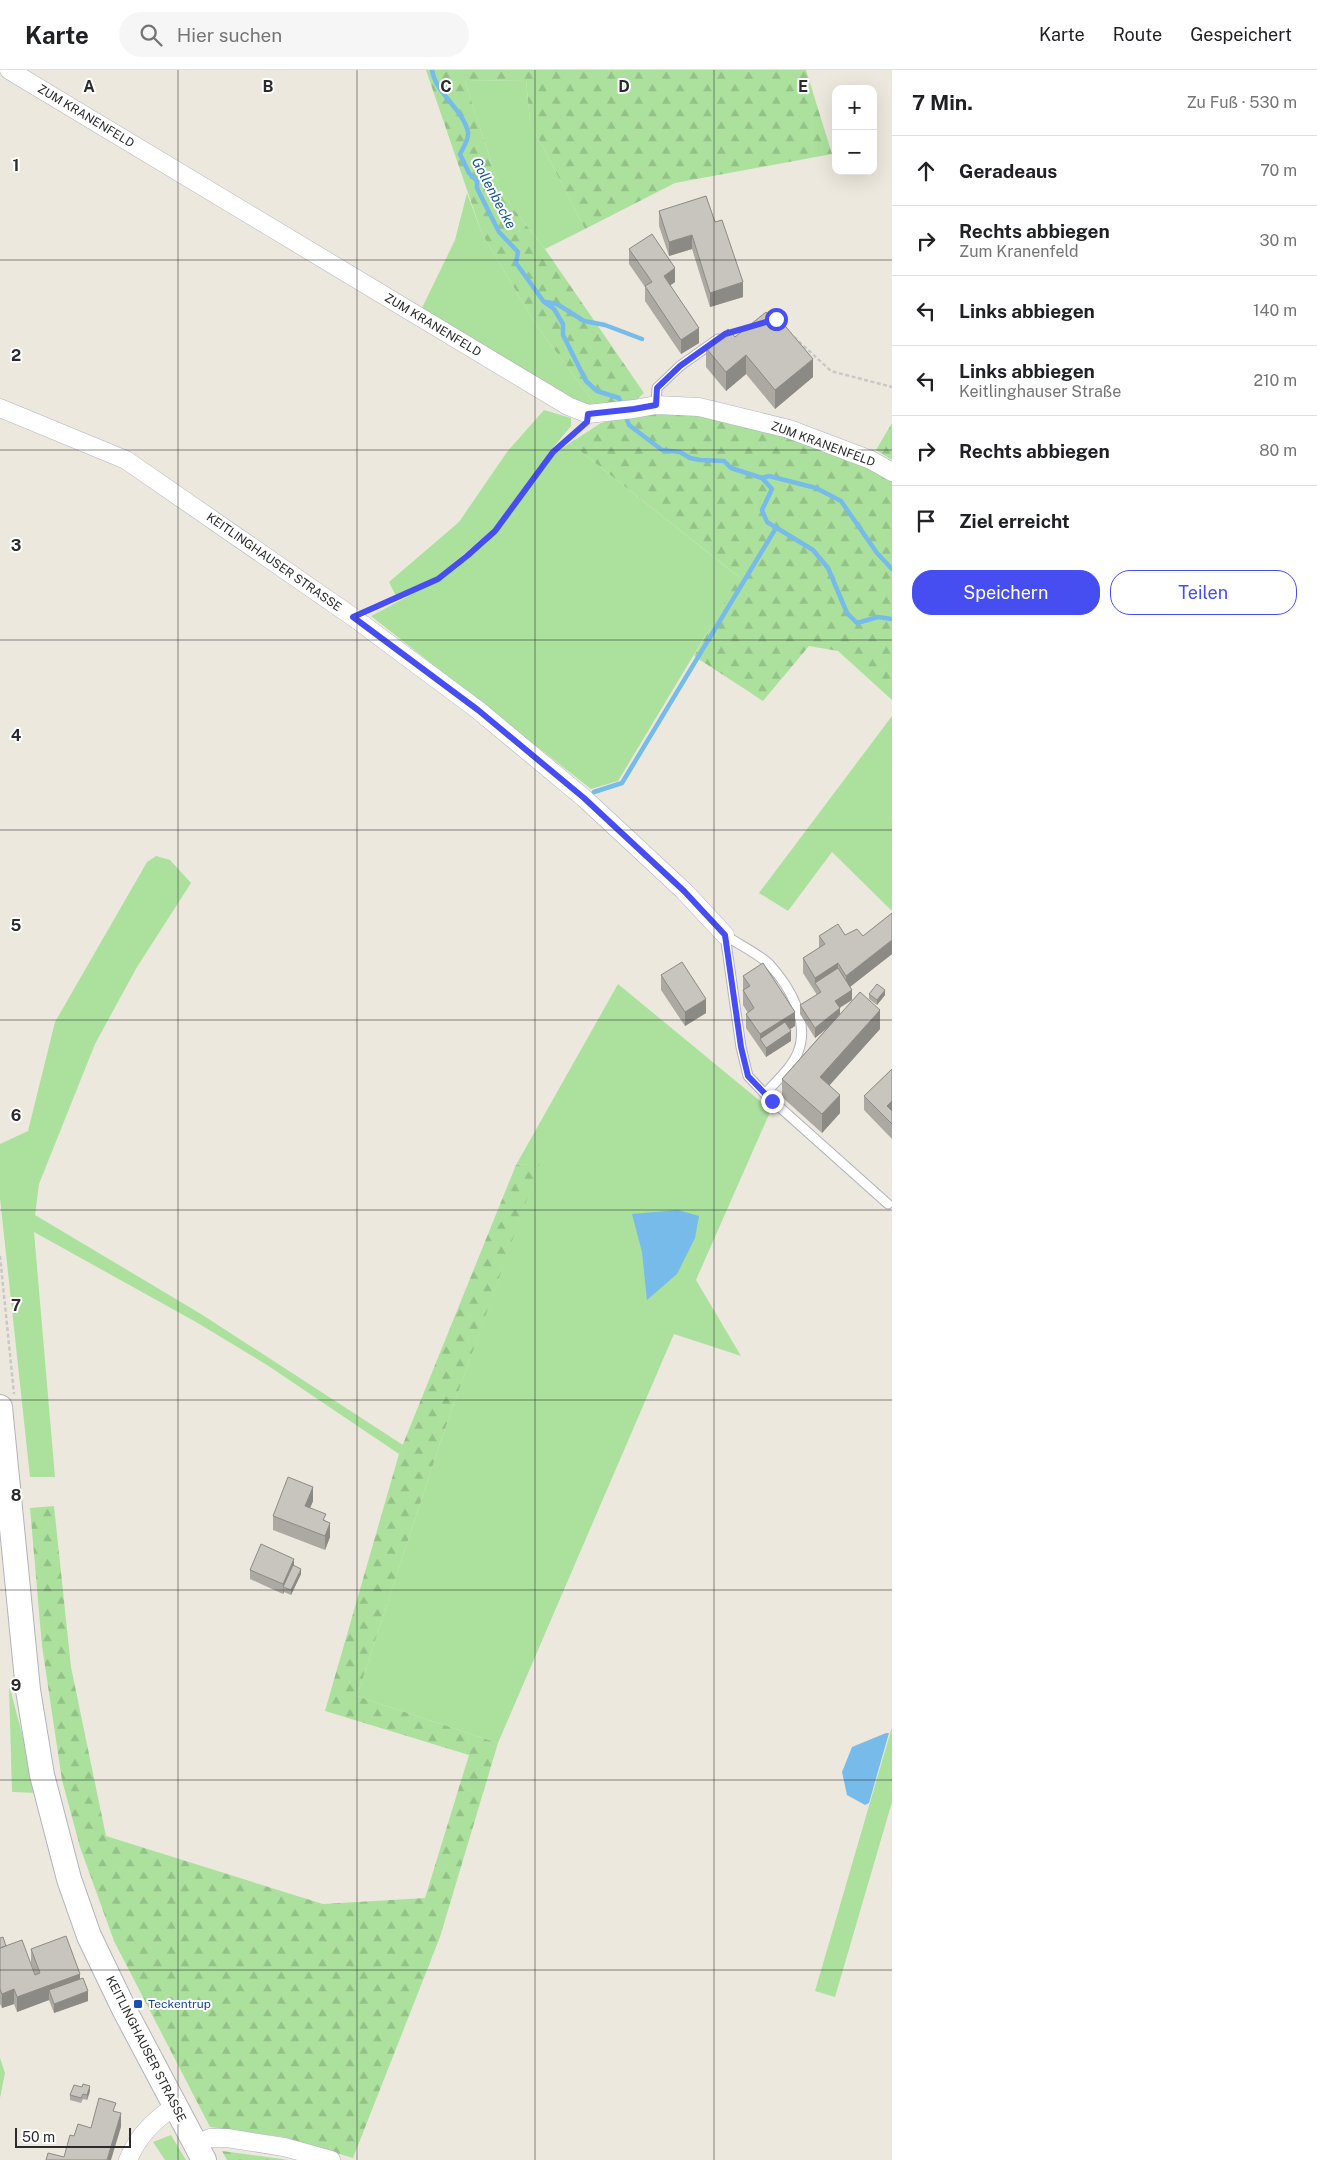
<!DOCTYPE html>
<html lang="de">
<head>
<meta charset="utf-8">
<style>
	:root { --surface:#fff; --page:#f6f6f6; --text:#202124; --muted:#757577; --line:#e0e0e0; --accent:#464ef2 }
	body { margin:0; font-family:"Public Sans",sans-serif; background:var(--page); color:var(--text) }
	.controls { position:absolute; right:15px; top:15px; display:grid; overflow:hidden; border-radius:10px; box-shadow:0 5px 20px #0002 }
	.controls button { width:45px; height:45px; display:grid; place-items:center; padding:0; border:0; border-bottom:1px solid var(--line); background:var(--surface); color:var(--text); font:25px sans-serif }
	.scale { position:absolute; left:15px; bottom:12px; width:116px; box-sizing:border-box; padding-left:5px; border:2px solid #2b2b2b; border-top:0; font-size:14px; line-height:18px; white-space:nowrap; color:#2b2b2b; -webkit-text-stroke:4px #fff; paint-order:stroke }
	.stop { position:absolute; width:15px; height:15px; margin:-11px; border:4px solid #464ef2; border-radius:50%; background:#fff }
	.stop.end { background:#464ef2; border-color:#fff; box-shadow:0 1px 5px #0008 }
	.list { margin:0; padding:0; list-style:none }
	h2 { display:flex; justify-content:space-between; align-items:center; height:65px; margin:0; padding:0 20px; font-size:21px }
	h2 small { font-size:16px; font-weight:400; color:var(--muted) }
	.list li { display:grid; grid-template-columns:32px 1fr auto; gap:15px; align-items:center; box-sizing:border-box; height:70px; padding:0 20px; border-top:1px solid var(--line) }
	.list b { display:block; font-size:19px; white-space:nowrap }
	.list p { margin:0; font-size:16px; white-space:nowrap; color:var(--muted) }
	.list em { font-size:16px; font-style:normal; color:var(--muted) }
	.actions { display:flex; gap:10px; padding:15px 20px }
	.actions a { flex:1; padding:11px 0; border:1px solid var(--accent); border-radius:20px; text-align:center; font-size:18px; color:var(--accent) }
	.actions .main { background:var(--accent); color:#fff }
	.icon { flex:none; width:28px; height:28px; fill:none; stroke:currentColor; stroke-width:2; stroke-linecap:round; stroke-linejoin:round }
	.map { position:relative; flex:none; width:892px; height:2090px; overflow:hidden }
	header { display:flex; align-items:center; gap:30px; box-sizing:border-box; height:70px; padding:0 25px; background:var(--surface); border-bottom:1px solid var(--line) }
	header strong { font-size:24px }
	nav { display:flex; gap:28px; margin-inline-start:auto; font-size:18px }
	.search { width:350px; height:45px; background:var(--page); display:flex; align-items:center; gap:12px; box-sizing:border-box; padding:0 18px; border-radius:28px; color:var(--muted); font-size:19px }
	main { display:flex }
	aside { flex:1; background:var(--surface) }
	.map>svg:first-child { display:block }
	.grass { fill:#abe19d }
	.forest { fill:url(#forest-firs) }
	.water { fill:#76bbea }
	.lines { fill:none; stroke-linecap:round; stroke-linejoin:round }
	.stream { stroke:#76bbea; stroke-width:4.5 }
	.lane-casing { stroke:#b2b2be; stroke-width:11 }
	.street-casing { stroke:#b2b2be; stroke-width:19 }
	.secondary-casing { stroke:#b2b2be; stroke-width:26 }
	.path { stroke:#c8c8c8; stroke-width:2.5; stroke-dasharray:4 2.5; stroke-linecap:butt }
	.lane { stroke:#fff; stroke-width:9 }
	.street { stroke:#fff; stroke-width:18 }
	.secondary { stroke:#fff; stroke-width:24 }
	.wall { fill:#aca9a3 }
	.shaded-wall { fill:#8c8a85 }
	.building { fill:#c8c5be; stroke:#8c8a85 }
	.route { stroke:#464ef2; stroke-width:6 }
	.grid { fill:none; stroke:#2b2b2b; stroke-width:1; stroke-opacity:0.55 }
	.transit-dot { fill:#1a4fb4; stroke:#fff; stroke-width:2 }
	.labels { text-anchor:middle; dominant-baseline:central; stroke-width:4; stroke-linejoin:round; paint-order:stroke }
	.street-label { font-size:12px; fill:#2b2b2b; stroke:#fff }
	.transit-label { font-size:12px; fill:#164399; stroke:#fff; text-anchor:start }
	.water-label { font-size:14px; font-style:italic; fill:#135898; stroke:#fff }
	.grid-label { font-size:16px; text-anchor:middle; font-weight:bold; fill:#2b2b2b; stroke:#fff; stroke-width:4; stroke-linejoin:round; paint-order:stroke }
</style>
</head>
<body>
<header>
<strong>Karte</strong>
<div class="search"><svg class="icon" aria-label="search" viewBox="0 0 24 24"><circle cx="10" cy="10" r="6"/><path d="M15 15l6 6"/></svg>Hier suchen</div>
<nav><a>Karte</a><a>Route</a><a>Gespeichert</a></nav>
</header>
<main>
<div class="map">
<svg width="892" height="2090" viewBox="0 0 892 2090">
	<defs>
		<pattern id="forest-firs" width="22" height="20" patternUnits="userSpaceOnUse" patternTransform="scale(1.25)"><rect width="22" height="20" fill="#abe19d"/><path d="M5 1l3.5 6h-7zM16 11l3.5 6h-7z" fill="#93c187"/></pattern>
	</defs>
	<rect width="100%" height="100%" fill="#ede8de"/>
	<path class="grass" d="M526,10l4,42 55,107 -40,20 -44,-56 -36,-112z
		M467,123l15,41 55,92 60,81 -29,-9 -149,-84 36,-74z
		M544,340l27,8v8l-20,24 -58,79 -57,49 -40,18 -7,-14 70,-60 48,-70z
		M570,373l170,135 -122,203 -27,8 -220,-173 66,-35 30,-23 28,-25 59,-79z
		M892,646v195l-60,-59 -44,59 -29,-18z
		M156,786l14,4 21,23 -54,84 -42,77 -56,140 -4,31 166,99 202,131 -4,9 -132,-89 -71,-43 -162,-90 21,245h-25l-30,-279v-54l28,-13 27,-109 92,-160z
		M618,914l153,126 -75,170 45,76 -67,-22 -176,409 -141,-47 83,-253 99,-279 -23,1z
		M9,1615l29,108 -26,-1z
		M892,1657v75l-57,195 -20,-6z
		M0,1988l5,15 -5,25z
		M171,2065l15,25h-21l-12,-18z"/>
	<path class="forest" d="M426,0h380l26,84 -157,29 -90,46 -55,-107 -4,-42 -61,1 36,112 44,56 99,144 -8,7 -39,7 -60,-81 -55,-92z
		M658,343l40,1 88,22 106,42v222l-54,-49 -29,-5 -46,55 -69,-45 45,-79 -169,-134 31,-20 19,-5z
		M892,353v37l-16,-10z
		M540,1093l-100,280 -83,253 141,47 -58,194 -87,221 -70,-21 -73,-10 -96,-186 -34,-94 -18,-67 -20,-134 -12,-138 24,-2 17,161 35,169 217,68 102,-6 44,-143 -144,-44 74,-257 117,-289z
		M222,2081l60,8 5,1h-60z"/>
	<path class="water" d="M678,1140l21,6 -4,22 -18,36 -30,26 -5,-48 -10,-38z
		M886,1663h3l-20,70 -4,2 -18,-10 -5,-23 10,-25z"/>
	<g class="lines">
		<path class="stream" d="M432,0c4,24 31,39 36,62 1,8 -5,16 -8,22l9,19 8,8v7l22,44 19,20 -2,11 28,39 10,7 9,15v11l23,46 11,10 22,7 3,9
			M546,232l11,2 27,17 21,4 37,14
			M625,344l4,11 33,25 18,2 10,6 10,2 24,1 7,7 31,10 10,11 -10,21 5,12 46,28 15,18 19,45 10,10 21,-6 14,2
			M762,408l7,-2 47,12 25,13 36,52 15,16
			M594,722l28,-9 154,-255"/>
		<defs>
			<path id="lane" d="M656,335l1,-17 23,-22 38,-27
				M725,865l16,112 7,29 17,18 123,110
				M725,865c14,10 33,18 45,30 20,22 40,57 28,87 -6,16 -22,29 -33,42"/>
			<path id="street" d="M9,0l559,336 20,8 46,-5 22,-4 43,2 90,22 82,31 21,12
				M0,338l126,52 227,157 125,93 106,88 100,93 41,44
				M196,2075l14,-7h17l57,9 47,13
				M128,2090c10,-24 25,-39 47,-54"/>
			<path id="secondary" d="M0,1337l28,283 14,85 27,104 20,57 36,75 79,149"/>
		</defs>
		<use href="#lane" class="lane-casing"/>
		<use href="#street" class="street-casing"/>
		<use href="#secondary" class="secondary-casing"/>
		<path class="path" d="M772,250l4,-1 5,5
			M729,263l18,-5
			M794,267l37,34 61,16
			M370,540l68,-31 29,-23 28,-25 58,-79 28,-24
			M0,1186l14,138"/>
		<use href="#lane" class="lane"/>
		<use href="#street" class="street"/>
		<use href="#secondary" class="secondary"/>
	</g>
	<path class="wall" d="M659,141l56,11 28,75 -33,10 -18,-58 -23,7 -10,-30z
		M629,179l46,33 -5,3 29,58 -18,11 -36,-53v-14l-16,-23z
		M735,267l78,40 -38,32 -29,-35 -20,17 -20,-24v-19z
		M892,843v41l-42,33 2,13 -12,8v6l40,15 -51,56 11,28 -18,20 -40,-36v-18l45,-51 -12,10 -15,-24v-9l17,-10 -14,-22v-15l16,-10v-12h44z
		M661,905l45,38 -21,13 -24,-36z
		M743,906l52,50 -5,3 1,12 -25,16 -20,-29v-14l2,-1 -5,-8z
		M869,924l16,1 -8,10 -8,-6z
		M892,999v70l-28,-29v-14z
		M313,1431l-3,7 16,13 4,16 -5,13 -52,-20v-14z
		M294,1496l7,8 -10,21 -7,-3 -1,2 -33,-15v-9z
		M0,1868l6,8 29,29 -4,-12v-14l49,30 8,22 -34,12 -5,-13 -32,12 -3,-8 -12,4 -2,-4z
		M90,2021l-3,9 -4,-1 -2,4 -11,-3v-5z"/>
	<path class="shaded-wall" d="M692,165v14l-23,7v-14z
		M675,198v14l-11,8v-14z
		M743,212v15l-33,10v-14z
		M699,258v15l-18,11v-14z
		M746,285v19l-20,17v-19z
		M813,289v18l-38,32v-19z
		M892,870v14l-46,36v-14z
		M838,893v15l-23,5v-5z
		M852,920v10l-17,10v-9z
		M885,920v5l-8,10v-5z
		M706,929v14l-21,13v-14z
		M840,938v10l-25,20v-10z
		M880,940v19l-60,67v-19z
		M795,942v14l-30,20 -5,-7v10v-15z
		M791,961v10l-25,16v-9z
		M840,1025v18l-18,20v-19z
		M892,1031v14l-5,5v-14z
		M313,1417v14l-8,19v-14z
		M330,1453v14l-5,13v-14z
		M294,1489v10l-11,18 1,5 -1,2v-10z
		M301,1499v5l-10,21v-5z
		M80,1904v14l-31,2v10l-32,12v-15z
		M14,1919v15l-12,4v-14z
		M88,1921v10l-34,12v-9z
		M90,2016v5l-3,9v-5z
		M121,2043v14l-10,33h-4z"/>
	<path class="building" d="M706,126l9,26 7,-2 21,62 -33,11 -18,-58 -23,7 -10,-31z
		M652,164l23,34 -11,8 35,52 -18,12 -36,-54 7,-4 -23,-33z
		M766,242l11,13 4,-4 32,38 -38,31 -29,-35 -20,17 -20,-24 22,-19 7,8z
		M892,843v27l-46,36 -8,-13 -23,15 -12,-20 22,-14 -6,-8 19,-12 7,11 12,-6 6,7z
		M682,892l24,37 -21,13 -24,-37z
		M763,893l32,49 -35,22 -14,-20 8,-6 -11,-18 7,-4 -7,-10z
		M838,898l14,22 -17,11 5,7 -25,20 -15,-23 21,-13 -6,-9z
		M877,914l8,6 -8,10 -8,-6z
		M860,922l20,18 -60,67 20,18 -18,19 -40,-35z
		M785,952l6,9 -25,17 -6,-9z
		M892,999v32l-5,5 5,5v13l-28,-28z
		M288,1407l25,10 -8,19 21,8 -3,6 7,3 -5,13 -52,-20z
		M261,1474l33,15 -11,25 -33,-14z
		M293,1495l8,4 -10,21 -8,-3z
		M66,1866l14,38 -63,23 -3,-8 -12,5 -2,-5v-41l22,-8 13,35 5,-2 -9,-24z
		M3,1867l3,9 -6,2v-10z
		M83,1908l5,13 -34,13 -5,-14z
		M83,2014l7,2 -3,9 -4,-1 -2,4 -11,-3 4,-10 8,2z
		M99,2028l17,5 -3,8 8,2 -14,47h-61l2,-7 16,4 6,-22 4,1 4,-12 13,4z"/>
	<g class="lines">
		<path class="route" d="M772,1031l-24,-25 -7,-29 -16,-112 -41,-44 -100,-93 -106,-88 -125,-93 85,-38 29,-23 28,-25 58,-79 34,-30 1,-8 46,-5 22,-4 1,-17 23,-22 45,-32 51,-15"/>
	</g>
	<path class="grid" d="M178,0v2090M357,0v2090M535,0v2090M714,0v2090M0,190h892M0,380h892M0,570h892M0,760h892M0,950h892M0,1140h892M0,1330h892M0,1520h892M0,1710h892M0,1900h892"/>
	<rect class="transit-dot" x="133" y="1929" width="10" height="10" rx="2.5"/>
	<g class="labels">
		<g class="street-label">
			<text transform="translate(86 46) rotate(31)">ZUM KRANENFELD</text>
			<text transform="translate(433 255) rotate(31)">ZUM KRANENFELD</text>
			<text transform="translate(823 374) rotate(20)">ZUM KRANENFELD</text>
			<text transform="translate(274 492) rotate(35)">KEITLINGHAUSER STRASSE</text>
			<text transform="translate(146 1979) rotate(63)">KEITLINGHAUSER STRASSE</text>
		</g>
		<g class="transit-label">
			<text x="148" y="1934">Teckentrup</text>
		</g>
		<g class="water-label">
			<text transform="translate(494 123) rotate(62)">Gollenbecke</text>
		</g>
	</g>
	<g class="grid-label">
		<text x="89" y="22">A</text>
		<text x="268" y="22">B</text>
		<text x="446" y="22">C</text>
		<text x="624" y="22">D</text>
		<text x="803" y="22">E</text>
		<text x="16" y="101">1</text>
		<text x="16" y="291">2</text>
		<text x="16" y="481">3</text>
		<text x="16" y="671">4</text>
		<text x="16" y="861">5</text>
		<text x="16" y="1051">6</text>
		<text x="16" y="1241">7</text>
		<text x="16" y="1431">8</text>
		<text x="16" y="1621">9</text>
	</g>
</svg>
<div class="controls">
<button>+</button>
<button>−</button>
</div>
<div class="scale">50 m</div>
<div class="stop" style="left:776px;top:249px"></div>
<div class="stop end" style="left:772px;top:1031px"></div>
</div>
<aside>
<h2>7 Min.<small>Zu Fuß · 530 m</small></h2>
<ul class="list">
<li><svg class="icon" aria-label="ahead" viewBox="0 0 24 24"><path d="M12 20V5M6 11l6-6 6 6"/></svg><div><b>Geradeaus</b></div><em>70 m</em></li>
<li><svg class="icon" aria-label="right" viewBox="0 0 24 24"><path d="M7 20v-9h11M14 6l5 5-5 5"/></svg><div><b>Rechts abbiegen</b><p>Zum Kranenfeld</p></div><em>30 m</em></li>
<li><svg class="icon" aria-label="left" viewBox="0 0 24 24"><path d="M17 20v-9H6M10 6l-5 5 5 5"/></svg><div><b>Links abbiegen</b></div><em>140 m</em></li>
<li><svg class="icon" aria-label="left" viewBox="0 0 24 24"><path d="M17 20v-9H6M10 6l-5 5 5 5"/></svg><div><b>Links abbiegen</b><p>Keitlinghauser Straße</p></div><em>210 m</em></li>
<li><svg class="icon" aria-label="right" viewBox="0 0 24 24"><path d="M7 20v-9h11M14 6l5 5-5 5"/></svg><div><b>Rechts abbiegen</b></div><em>80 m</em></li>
<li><svg class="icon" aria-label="arrive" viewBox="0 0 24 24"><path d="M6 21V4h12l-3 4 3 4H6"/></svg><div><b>Ziel erreicht</b></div></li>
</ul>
<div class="actions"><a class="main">Speichern</a><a>Teilen</a></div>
</aside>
</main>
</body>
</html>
